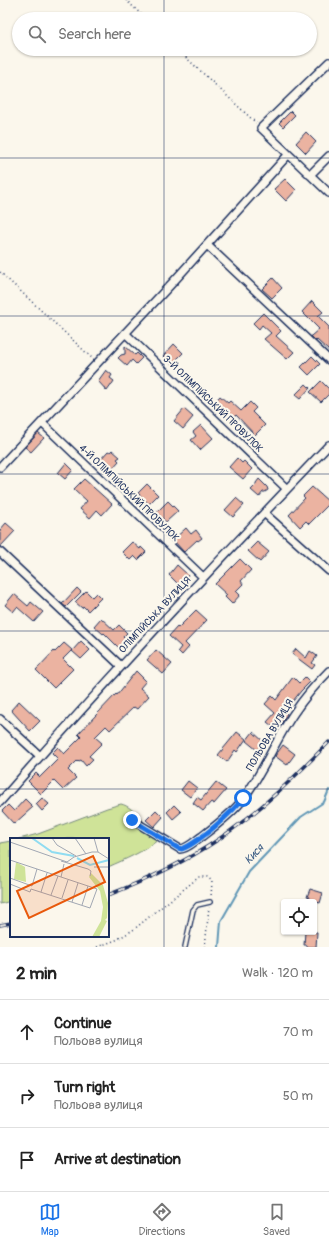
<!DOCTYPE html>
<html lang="en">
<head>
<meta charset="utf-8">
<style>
	:root { --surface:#fff; --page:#f6f6f6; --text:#222; --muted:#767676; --line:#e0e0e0; --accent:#1a73e8 }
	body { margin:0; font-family:Pangolin,sans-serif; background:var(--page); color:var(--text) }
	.controls { position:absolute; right:12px; bottom:12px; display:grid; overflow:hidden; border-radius:4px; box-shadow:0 1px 3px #0004 }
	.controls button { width:36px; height:36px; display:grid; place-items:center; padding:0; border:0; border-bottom:1px solid var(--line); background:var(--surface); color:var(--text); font:20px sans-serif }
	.stop { position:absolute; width:12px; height:12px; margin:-9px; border:3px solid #1a73e8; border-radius:50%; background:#fff }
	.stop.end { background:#1a73e8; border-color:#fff; box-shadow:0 1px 4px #0008 }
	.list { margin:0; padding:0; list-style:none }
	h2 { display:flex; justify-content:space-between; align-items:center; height:52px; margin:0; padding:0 16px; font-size:17px }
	h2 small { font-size:13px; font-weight:400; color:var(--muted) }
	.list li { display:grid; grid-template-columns:26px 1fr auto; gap:12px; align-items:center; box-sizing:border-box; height:64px; padding:0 16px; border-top:1px solid var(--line) }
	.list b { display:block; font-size:15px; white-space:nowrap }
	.list p { margin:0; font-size:13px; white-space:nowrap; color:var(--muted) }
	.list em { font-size:13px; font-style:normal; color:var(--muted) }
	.icon { flex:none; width:22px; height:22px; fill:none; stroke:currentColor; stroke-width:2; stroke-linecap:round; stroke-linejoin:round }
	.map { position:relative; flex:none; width:329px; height:947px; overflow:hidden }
	.search { position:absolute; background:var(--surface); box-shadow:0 1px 3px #0004; left:12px; right:12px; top:12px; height:44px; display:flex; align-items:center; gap:10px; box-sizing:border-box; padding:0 14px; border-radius:22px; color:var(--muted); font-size:15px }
	.sheet { height:244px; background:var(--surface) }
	nav { display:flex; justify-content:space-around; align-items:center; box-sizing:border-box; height:56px; border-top:1px solid var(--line); background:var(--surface); font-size:11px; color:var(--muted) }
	nav a { display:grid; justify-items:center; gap:2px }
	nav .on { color:var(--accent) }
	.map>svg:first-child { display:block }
	.green { fill:#cfe398; stroke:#75897b }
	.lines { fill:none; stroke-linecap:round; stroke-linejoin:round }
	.stream { stroke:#6197b6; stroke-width:2 }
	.building { fill:#ebb3a1; stroke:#1b2f5e }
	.service-casing { stroke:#1b2f5e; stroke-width:6 }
	.minor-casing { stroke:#1b2f5e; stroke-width:10 }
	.path { stroke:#1b2f5e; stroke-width:1.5; stroke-dasharray:1 3; stroke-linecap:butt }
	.service { stroke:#fbf7ec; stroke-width:3.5 }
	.minor { stroke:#fbf7ec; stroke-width:7 }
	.rail-casing { stroke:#1b2f5e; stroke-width:3.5 }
	.rail { stroke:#fbf7ec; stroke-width:2; stroke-dasharray:6; stroke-linecap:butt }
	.route { stroke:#1a73e8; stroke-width:5 }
	.grid { fill:none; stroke:#1b2f5e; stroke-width:1; stroke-opacity:0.55 }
	.labels { text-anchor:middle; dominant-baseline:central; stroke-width:4; stroke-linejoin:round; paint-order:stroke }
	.street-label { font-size:10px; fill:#1b2f5e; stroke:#fbf7ec }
	.water-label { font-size:11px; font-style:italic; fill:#385a83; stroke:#fbf7ec }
	.inset-river { fill:none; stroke:#90dcf1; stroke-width:2 }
	.inset-road { fill:none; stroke:#a1a7b3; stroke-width:1 }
	.view { fill:#e8590c; fill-opacity:0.15; stroke:#e8590c; stroke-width:2 }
	.inset-edge { fill:none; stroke:#1b2f5e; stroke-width:2 }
</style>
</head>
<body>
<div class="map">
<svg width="329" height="947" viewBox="0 0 329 947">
	<rect width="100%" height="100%" fill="#fbf7ec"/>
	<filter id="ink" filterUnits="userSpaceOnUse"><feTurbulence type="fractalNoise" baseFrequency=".025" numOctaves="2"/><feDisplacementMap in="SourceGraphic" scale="8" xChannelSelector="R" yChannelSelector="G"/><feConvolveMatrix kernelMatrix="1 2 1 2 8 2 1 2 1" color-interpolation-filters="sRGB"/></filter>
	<g filter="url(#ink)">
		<path class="green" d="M121,804c14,3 28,25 37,36 -15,12 -32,19 -50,27v-28h-89l19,-5 69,-26z
			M11,841v60l-11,3v-61z"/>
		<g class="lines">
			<path class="stream" d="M219,947l2,-26 28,-49 52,-55 23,-15 5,-12"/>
		</g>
		<path class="building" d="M291,111l4,4 -12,12 -4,-4z
			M306,132l10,10 -10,11 -10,-10z
			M285,179l11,11 -10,11 -12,-12z
			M273,278l9,10 -10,10 -10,-9z
			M312,301l11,11 -5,4 11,11v24l-12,-11 -1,1 -5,-5 8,-7 -17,-17z
			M263,313l18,18 -5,5 18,16 -7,7 -23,-20 7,-6 -9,-8 -3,4 -6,-6z
			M174,344l9,9 -11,11 -9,-8z
			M125,346l10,9 2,-2 5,5 -6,6 -4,-4 -5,6 -9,-8 3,-3 4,-1z
			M312,356l8,8 -11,11 -8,-8z
			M106,370l6,5 -2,3 4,3 -2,3 -5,7 -9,-10z
			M321,381l8,8v5l-8,8 -11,-10z
			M306,384l4,4 -10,11 -5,-4z
			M220,396l8,7 2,-2 11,10 9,-9 6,6 -4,4 13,13 -10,10 -19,-20 -5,5 -12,-12 -3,3 -5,-5z
			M184,409l9,8 -10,12 -9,-8z
			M201,425l12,13 -13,12 -9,-10 5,-4 -3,-4z
			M38,433l6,5 -13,14 -6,-5z
			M112,450l8,7 -3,2 2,2 -9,10 -11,-10 9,-10 2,1z
			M237,458l5,5 2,-2 8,8 -9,10 -14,-12z
			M66,463l7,7 -8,9 -7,-6z
			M84,479l28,25 -10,11 -5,-5 -7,8 -10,-9 7,-8 -13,-12z
			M259,479l8,8 1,3 -3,2h-2l-4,5 -8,-7 5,-5v-2z
			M147,484l11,11 -9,9 -11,-11z
			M312,487l17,15v2l-20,20 -3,-3 -6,6 -11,-12 16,-17 -2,-2z
			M236,498l8,7 -11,12 -8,-7z
			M168,501l10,10 -12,11 -10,-9z
			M6,523l9,8 -15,16v-17z
			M186,528l5,6 5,-4 6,8 -4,3 -1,-1 -13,12 -11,-12z
			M132,542l8,7 1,-2 5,5 -8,8 -4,-4 -4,4 -8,-8z
			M257,542l12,10 -9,10 -12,-11z
			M240,559l11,11 -10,11 2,3 -7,7 4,4 -8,9 -7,-7 2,-2 -12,-11z
			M177,565l11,10 -9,10 -10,-10z
			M77,588l4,4 -15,15 -4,-3z
			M86,591l6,6 4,-4 5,5 -13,13 -5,-5 -1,2 -7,-6z
			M14,594l14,12 3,-4 12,10 -9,10 -17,-15 -4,5 -8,-7z
			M196,610l11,10 -22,23 4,4 -7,8 -4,-4 3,-4 -12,-11 8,-9 1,1z
			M101,618l13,12 5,-5 8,8 -4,4 4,4 -7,8 -16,-16 -1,1 -9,-8z
			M81,641l9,9 -9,9 -9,-8z
			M64,643l8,7 -9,9 10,10 -19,19 -18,-18 18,-19 1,1z
			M296,649l10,9 4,-7 7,5 -5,7 3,2 -3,4 -20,-15z
			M156,650l16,14 -9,10 -16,-14z
			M136,671l10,10 -6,7 9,8 -12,13 -3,-2 -24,23 -4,-4 -11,11 7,6 -13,13 4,3 -7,7 -5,-6 -2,1 -1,-1 -10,10 8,8 -13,12 -9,-9 -13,13 -13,-13 8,-8 4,4 18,-18 -6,-6 6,-6 6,7 17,-17 -3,-3 38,-40 1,1z
			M293,677l6,6 6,-6 5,5 -9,9 -16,20 2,3 -10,16 -10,-8 8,-9 -10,-9 7,-8 4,4z
			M19,701l21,20 -10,10 -19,-21z
			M237,732l9,7 -9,13 -2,-2 -8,12 -9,-7z
			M253,732l11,10 -7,8 -11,-9z
			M283,745l12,9 -8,11 -12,-9z
			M188,781l9,7 -7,9 -9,-7z
			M216,782l10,8 -12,14 -3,-2 -8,9 -10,-8 4,-6 4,3z
			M42,798l7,6 -7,7 -6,-7z
			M25,799l8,8 -19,17 -12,-13 6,-6 6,6z
			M174,805l7,7 -8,7 -6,-7z
			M156,810l7,7 -9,10 -8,-7z
			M310,889l13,4 -3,10 -12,-4 1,-2h-2z
			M305,932h12l-1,15h-9v-2h-3z"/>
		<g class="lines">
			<defs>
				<path id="service" d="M185,947l8,-37 4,-5 13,-3"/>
				<path id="minor" d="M329,62l-68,66 68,65
					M310,175l19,-19
					M207,245l122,115
					M125,333l162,156
					M42,423l161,154
					M0,467l174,-186 114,-126
					M264,513l65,58
					M0,552l121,114
					M0,719l40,37
					M0,802c106,-122 217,-240 329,-357
					M132,820l48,29c7,0 15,-8 21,-12 13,-10 28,-21 39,-34 22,-27 34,-61 54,-90 10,-15 22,-29 35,-42"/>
			</defs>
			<use href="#service" class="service-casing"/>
			<use href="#minor" class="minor-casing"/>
			<path class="path" d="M126,0l20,19
				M177,49l79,74
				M0,272l93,87
				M97,947l19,-7 17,-10 66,-53h8l5,4 -1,16
				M205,947l4,-40"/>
			<use href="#service" class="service"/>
			<use href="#minor" class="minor"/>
			<defs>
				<path id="rail" d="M108,895c39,-15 77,-33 111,-56 41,-28 76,-62 110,-97
					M0,925l11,-2"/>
			</defs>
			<use href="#rail" class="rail-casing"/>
			<use href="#rail" class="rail"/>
		</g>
	</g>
	<g class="lines" filter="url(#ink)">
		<path class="route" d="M132,820l46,28 4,1c16,-6 51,-37 61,-51"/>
	</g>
	<path class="grid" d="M164,0v19M164,49v898M0,158h329M0,316h329M0,474h329M0,631h329M0,789h329"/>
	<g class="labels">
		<g class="street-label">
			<text transform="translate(213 404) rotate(44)">3-Й ОЛІМПІЙСЬКИЙ ПРОВУЛОК</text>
			<text transform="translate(129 493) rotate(44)">4-Й ОЛІМПІЙСЬКИЙ ПРОВУЛОК</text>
			<text transform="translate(155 615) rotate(-47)">ОЛІМПІЙСЬКА ВУЛИЦЯ</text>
			<text transform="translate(270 735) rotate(-59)">ПОЛЬОВА ВУЛИЦЯ</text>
		</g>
		<g class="water-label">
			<text transform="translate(254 854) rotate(-47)">Кися</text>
		</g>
	</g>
	<g transform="translate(10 838)">
		<rect width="99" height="99" fill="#fbf7ec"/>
		<path d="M6,24l9,5 1,15 -12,-3zM81,35l12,12 5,18 -1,15 -2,2 2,1 -8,16h-7l9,-16 2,-14 -3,-16 -11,-14z" fill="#cfe398"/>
		<path class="inset-river" d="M22,0l20,14 22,4M67,20l13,7 19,-5"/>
		<path class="inset-road" d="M42,0l5,7 19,11M65,0l11,16M84,0l4,14M0,4l57,20 7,-5 18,-5h6l11,7M0,22l87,29 -7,19 -59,-19M51,23l27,8 3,2 -1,5M84,29h15M51,39l3,-13M0,40l22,8M0,46l20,8 1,-3M22,48l5,-17M31,54l6,-19M41,57l7,-19M52,60l6,-18M62,64l6,-19M72,67l6,-19"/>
		<path class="view" d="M83,18l12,26 -76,36 -12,-27z"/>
		<rect width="99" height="99" class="inset-edge"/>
	</g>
</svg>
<div class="controls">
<button><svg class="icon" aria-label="locate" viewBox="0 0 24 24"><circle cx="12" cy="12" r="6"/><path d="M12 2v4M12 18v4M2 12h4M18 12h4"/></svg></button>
</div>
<div class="stop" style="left:243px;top:798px"></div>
<div class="stop end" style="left:132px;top:820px"></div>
<div class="search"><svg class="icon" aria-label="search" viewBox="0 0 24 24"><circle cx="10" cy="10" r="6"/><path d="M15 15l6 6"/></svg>Search here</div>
</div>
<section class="sheet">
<h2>2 min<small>Walk · 120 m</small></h2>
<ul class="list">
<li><svg class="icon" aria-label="ahead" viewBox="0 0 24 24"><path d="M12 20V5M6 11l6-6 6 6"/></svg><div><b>Continue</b><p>Польова вулиця</p></div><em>70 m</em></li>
<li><svg class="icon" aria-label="right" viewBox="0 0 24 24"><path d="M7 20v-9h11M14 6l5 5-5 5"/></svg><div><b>Turn right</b><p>Польова вулиця</p></div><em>50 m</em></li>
<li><svg class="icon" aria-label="arrive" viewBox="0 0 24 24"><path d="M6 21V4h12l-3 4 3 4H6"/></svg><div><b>Arrive at destination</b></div></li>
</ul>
</section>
<nav>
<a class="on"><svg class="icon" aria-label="map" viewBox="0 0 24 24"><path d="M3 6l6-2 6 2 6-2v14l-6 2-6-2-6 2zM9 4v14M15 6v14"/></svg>Map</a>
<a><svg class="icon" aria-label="directions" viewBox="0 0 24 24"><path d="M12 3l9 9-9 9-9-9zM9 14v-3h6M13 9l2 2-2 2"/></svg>Directions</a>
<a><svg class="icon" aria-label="saved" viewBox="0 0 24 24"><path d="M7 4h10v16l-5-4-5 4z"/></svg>Saved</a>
</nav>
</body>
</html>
